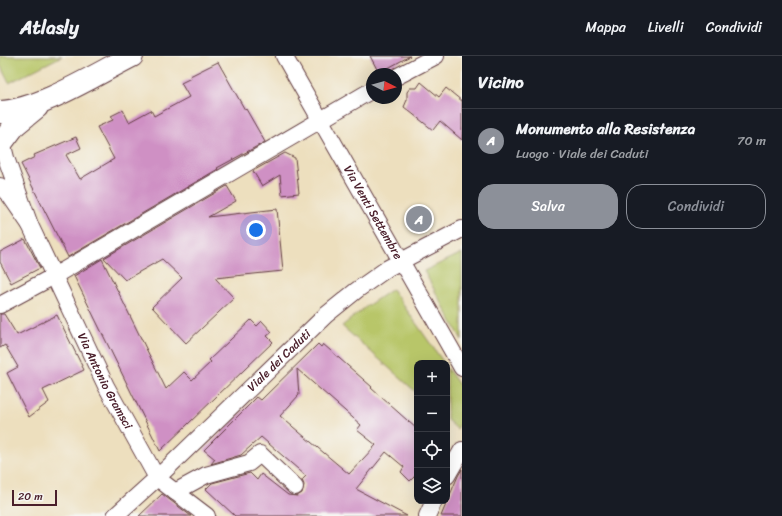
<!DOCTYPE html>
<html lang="it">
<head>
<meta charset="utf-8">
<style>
	:root { --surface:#171b24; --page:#20242c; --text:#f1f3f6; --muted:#9ea1a6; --line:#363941; --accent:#8c9099 }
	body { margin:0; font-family:Sriracha,sans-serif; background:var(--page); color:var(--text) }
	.controls { position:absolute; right:12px; bottom:12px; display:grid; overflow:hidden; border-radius:8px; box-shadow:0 4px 16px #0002 }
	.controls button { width:36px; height:36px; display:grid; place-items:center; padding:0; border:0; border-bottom:1px solid var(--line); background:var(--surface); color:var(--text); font:20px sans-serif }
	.compass { position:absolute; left:366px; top:12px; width:36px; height:36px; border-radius:50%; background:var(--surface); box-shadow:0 4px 16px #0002; rotate:96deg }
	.scale { position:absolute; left:12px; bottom:10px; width:45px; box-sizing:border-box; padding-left:4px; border:2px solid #4a1f2b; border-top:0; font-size:11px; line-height:14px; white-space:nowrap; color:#4a1f2b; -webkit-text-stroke:3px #f6f6f2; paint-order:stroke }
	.you { position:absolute; left:256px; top:174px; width:14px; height:14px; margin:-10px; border:3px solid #fff; border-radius:50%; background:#1a73e8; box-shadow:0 0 0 6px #1a73e833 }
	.badge { display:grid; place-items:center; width:26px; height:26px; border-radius:50%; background:var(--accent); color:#fff; font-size:13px; font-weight:700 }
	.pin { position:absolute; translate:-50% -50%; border:2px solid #fff; box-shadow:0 1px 4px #0006 }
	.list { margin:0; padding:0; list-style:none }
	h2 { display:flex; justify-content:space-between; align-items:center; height:52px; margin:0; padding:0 16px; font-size:17px }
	h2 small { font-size:13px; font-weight:400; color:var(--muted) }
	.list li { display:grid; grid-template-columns:26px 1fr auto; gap:12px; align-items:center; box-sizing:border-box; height:64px; padding:0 16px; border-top:1px solid var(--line) }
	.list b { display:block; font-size:15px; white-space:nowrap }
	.list p { margin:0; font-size:13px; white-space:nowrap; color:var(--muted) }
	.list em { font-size:13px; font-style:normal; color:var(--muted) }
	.actions { display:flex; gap:8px; padding:12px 16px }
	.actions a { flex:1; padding:9px 0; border:1px solid var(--accent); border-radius:16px; text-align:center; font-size:14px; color:var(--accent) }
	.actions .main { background:var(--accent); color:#fff }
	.icon { flex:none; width:22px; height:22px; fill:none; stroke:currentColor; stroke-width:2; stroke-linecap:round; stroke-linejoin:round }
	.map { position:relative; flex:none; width:462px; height:460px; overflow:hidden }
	header { display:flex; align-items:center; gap:24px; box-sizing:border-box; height:56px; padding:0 20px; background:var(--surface); border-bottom:1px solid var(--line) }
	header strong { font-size:19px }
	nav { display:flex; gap:22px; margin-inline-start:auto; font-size:14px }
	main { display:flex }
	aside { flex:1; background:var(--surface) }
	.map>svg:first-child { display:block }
	.green { fill:#b8c669; stroke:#81724a }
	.building { fill:#cf90c4; fill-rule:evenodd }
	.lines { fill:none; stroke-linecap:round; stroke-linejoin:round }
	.street-casing { stroke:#623c41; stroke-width:18 }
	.secondary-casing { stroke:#623c41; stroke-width:24 }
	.street { stroke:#fff; stroke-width:16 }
	.secondary { stroke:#fff; stroke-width:22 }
	.labels { text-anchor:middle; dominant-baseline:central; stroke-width:4; stroke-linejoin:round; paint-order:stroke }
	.street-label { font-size:12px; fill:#4a1f2b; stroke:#f6f6f2 }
</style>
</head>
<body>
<header>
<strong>Atlasly</strong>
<nav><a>Mappa</a><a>Livelli</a><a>Condividi</a></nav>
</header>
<main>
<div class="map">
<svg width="462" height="460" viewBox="0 0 462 460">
	<rect width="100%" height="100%" fill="#f6f6f2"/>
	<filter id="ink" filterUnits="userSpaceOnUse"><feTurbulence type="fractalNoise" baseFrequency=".025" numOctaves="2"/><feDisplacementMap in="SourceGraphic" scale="8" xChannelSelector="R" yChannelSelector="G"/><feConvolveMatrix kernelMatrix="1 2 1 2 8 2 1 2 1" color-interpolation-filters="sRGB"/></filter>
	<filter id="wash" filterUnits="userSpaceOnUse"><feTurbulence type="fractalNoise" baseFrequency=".012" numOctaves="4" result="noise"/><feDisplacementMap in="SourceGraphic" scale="16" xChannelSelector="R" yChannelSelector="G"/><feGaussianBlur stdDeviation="0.9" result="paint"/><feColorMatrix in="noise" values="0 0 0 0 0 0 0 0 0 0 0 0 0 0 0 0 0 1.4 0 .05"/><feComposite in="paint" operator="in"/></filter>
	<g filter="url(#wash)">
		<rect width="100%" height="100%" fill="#eddfbe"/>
		<path class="green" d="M0,0h62l-53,27 -9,-18z
			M462,197v87l-38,-69z
			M392,233l52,74h-27v30l-75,-67 25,-20z
			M447,312l15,21v32l-5,8 -10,-9z"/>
		<g id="blocks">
			<path class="building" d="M370,0h40l-31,17z
				M218,6l27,48 1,-1 19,33 -48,26 1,1 -150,88 -47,-93 14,-7 -1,-2 42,-18 5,11 -15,7 14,24 34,-20 -17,-32 16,-7 -2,-4 12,-6 6,12 22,-12 3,6 35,-19 -8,-14 10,-5 -1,-2z
				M421,26l18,15 7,-9 16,13v39l-22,-19 -7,9 -29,-23 3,-7v-8l3,-4h7z
				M285,97l10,5 4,35 -17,2 -2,-20 -18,11 -9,-15z
				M227,130l9,15 -28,16 69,-8 6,62 -68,7 19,20 -48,45 -34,-36 30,-29 -20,-19 -37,21 -21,-22z
				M25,183l15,29 -29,15 -11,-21v-10z
				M102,203l64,130 18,-17 8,8 19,-18 -2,-2 42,-40 6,6 5,-5 10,11 -5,4 6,6 -113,109 -86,-175z
				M0,258h4l13,21 40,-20 27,55 -41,20 6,12 -20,15 -22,-44 11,-6 -13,-22 -5,3z
				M318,288l3,3 2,-3 49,43 -1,1 46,41v49l-2,-2 -5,5 -9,-9 3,-5 -18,-15 -30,37 51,27h-172l-29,-27 6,-6 38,-10 7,7 4,-6 27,21 9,1 5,-3 2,-8 -2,-5 4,-4 -45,-39 -20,18 -30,9 4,-5 -11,-9 53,-53 4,3zM297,313l64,56 -4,5 19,15 -27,29 -69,-58 19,-21z
				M462,413v47h-21l17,-40z
				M162,438l8,6 21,16h-52z"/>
		</g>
	</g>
	<g filter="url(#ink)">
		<use href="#blocks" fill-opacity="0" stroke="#623c41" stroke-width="1"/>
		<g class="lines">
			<defs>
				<g id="street">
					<path id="s1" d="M284,0l178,312"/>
					<path d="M396,21l40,-21"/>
					<path d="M0,130l10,10 20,29 -24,-67 -3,-12"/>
					<path id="s2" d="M30,169l76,161 51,92 50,38"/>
					<path d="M0,249l54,-29 318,-186"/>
					<path d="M447,420l15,-26"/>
					<path d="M175,436l31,-17 43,-12 11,-9 35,33"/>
					<path id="s3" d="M115,460l42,-38 169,-163 31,-25 31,-22 74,-39"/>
					<path d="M427,460l7,-15"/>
				</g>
				<path id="secondary" d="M0,56c40,-2 96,-38 132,-56
					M3,85l12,-16 22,-18"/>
			</defs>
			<use href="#street" class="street-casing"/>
			<use href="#secondary" class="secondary-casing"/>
			<use href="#street" class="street"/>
			<use href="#secondary" class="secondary"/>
		</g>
	</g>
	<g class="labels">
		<g class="street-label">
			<text stroke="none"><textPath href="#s1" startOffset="180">Via Venti Settembre</textPath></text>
			<text stroke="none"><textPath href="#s3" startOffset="226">Viale dei Caduti</textPath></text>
			<text stroke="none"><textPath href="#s2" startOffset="173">Via Antonio Gramsci</textPath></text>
		</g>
	</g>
</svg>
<div class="controls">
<button>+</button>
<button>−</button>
<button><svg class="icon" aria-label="locate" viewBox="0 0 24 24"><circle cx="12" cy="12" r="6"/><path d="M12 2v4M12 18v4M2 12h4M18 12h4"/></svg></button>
<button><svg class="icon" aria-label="layers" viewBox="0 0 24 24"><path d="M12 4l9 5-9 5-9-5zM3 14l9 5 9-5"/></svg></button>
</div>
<svg class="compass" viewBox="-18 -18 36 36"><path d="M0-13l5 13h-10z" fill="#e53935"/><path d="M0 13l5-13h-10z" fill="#9ea1a6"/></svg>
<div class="scale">20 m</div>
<div class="you"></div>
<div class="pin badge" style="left:419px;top:163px">A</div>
</div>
<aside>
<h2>Vicino<small></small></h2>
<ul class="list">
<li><span class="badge">A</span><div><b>Monumento alla Resistenza</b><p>Luogo · Viale dei Caduti</p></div><em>70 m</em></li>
</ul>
<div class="actions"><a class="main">Salva</a><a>Condividi</a></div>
</aside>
</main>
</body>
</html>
